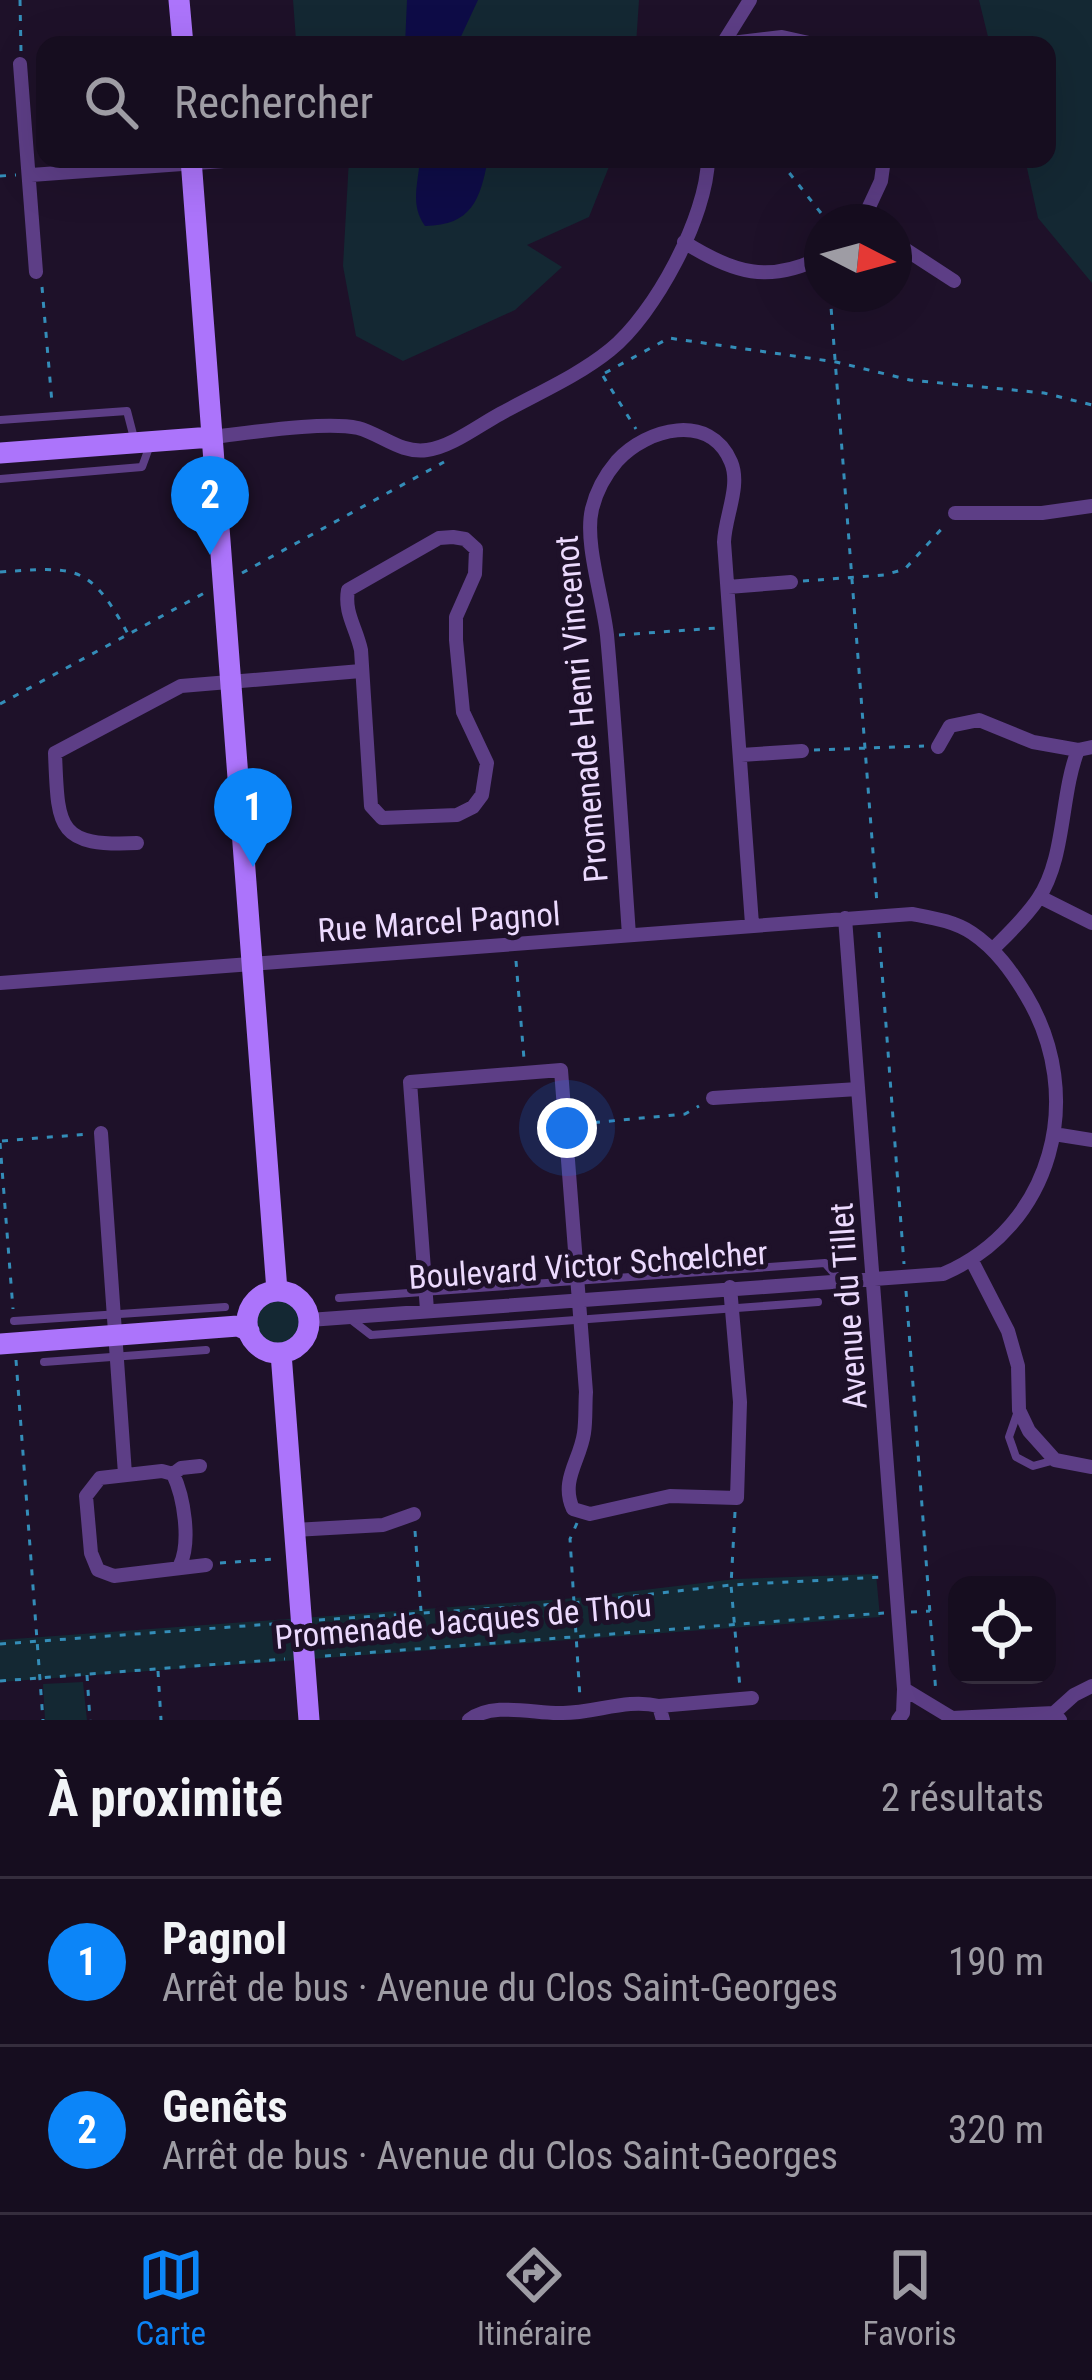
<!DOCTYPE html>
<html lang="fr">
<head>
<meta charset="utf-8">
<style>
	:root { --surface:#160d1f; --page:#231b2c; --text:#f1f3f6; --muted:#9e9ca4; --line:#352d3d; --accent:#0c85f8 }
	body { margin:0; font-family:"Roboto Condensed",sans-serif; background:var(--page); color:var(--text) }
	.controls { position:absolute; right:36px; bottom:36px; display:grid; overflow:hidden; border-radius:24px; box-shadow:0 12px 48px #0002 }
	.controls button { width:108px; height:108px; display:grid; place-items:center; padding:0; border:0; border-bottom:3px solid var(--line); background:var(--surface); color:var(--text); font:60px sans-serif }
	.compass { position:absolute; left:804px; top:204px; width:108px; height:108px; border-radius:50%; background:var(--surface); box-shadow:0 12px 48px #0002; rotate:96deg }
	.you { position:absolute; left:567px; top:1128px; width:42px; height:42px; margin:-30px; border:9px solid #fff; border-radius:50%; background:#1a73e8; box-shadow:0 0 0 18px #1a73e833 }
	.badge { display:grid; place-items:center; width:78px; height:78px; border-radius:50%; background:var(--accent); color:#fff; font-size:39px; font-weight:700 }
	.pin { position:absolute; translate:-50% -99px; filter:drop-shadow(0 3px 6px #0008) }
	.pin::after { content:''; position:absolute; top:63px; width:42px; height:36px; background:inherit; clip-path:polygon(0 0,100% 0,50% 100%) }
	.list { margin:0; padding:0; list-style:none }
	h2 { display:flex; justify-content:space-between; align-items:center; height:156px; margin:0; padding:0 48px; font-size:51px }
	h2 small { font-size:39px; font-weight:400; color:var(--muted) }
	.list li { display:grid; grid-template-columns:78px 1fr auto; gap:36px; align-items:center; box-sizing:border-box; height:168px; padding:0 48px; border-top:3px solid var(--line) }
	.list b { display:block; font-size:45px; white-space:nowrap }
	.list p { margin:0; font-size:39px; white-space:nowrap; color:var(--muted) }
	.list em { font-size:39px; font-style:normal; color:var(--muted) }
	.icon { flex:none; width:66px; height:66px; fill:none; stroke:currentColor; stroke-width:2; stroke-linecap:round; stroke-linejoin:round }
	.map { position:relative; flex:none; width:1092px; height:1720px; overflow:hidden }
	.search { position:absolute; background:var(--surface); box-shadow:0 12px 48px #0002; left:36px; right:36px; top:36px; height:132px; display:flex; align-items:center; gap:30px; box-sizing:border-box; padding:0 42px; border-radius:24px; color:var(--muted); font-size:45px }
	.sheet { height:492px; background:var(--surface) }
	nav { display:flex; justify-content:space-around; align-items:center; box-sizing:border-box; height:168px; border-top:3px solid var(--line); background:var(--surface); font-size:33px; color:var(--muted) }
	nav a { display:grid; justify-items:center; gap:6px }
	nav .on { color:var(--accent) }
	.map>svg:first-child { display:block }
	.green { fill:#142833 }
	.water { fill:#0e0c47 }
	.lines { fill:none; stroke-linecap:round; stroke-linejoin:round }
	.path { stroke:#348db8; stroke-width:3; stroke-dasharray:6 9; stroke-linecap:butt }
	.lane { stroke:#5d3e86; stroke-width:8 }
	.street { stroke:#5d3e86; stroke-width:14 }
	.secondary { stroke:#ac74fb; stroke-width:21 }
	.labels { text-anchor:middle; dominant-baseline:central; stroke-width:10; stroke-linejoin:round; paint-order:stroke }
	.street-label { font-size:33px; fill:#ecdafe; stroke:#1e1129 }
</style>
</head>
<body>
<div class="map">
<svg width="1092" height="1720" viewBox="0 0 1092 1720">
	<rect width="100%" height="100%" fill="#1e1129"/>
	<path class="green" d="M293,0h346l-3,45h-331l-9,-5z
		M979,0h113v283l-54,-65 -13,-59h22v-114h-57z
		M349,159h263l-23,58 -62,28 35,22 -47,43 -112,51 -47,-25 -13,-70z
		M255 1323a23 23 0 1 1 46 0a23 23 0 1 1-46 0Z
		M876,1574l4,43 -880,65v-42l576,-42 160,-19z
		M83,1682l4,38h-42l-2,-36z"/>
	<path class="water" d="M407,0h71l-21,45h-52z
		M420,159h68c-8,41 -16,66 -63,67 -15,-21 -7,-42 -5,-67z"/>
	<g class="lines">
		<path class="path" d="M20,0l1,52
			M785,159l2,11 41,52
			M0,176l16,-1
			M42,287l10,116
			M830,294l47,610
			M605,373l64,-35 167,24 74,18 134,13 48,12
			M603,376l33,53
			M0,572c76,-5 89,-9 128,62
			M242,573l202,-111
			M803,581l81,-6 21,-6 41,-45
			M619,635l98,-7
			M0,704l208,-113
			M814,750l110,-4
			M879,932l25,332
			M516,961l8,98
			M579,1124l106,-10 14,-8
			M2,1141l86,-7
			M0,1143l13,166
			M906,1291l30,403
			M16,1360l27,360
			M735,1512l-4,73 9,103
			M577,1523l-7,16 10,159
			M415,1531l6,80
			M220,1563l56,-4
			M911,1612l19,-1
			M319,1620l253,-17 159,-18 152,-8
			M0,1644l285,-21
			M325,1656l559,-43
			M158,1671l3,49
			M87,1675l3,45
			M0,1681l285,-22"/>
		<path class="lane" d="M0,420l127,-9 8,31
			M0,479l142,-12 8,-22
			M339,1298l486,-35 14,16
			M349,1318l22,17 447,-33
			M14,1321l211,-14
			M44,1362l162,-12
			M1018,1411l-9,26 7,20 17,9 22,-6"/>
		<path class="street" d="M723,44l59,-7 36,8
			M722,45l28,-45
			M20,64l16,208
			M31,175l220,-16
			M862,222l19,-41 3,-22
			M684,242c49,31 85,42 138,15
			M894,242l60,39
			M212,437c37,-4 111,-16 146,-9 23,6 43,26 69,22 24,-3 51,-24 73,-36 36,-20 78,-38 110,-64 45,-36 97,-134 98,-191
			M955,513h87l50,-7
			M453,537l12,2 11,10 -1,25 -19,43v23l7,72 24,51 -5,32 -9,12 -16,8 -75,3 -11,-12 -10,-156c-5,-23 -17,-37 -13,-60l91,-52z
			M728,587l63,-5
			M938,747l12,-21 29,-6 54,22 45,8
			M741,755l61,-4
			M137,843c-81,4 -79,-16 -82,-90l126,-67 180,-15
			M1040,897l52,26
			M845,918l59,771 -1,24 -5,7
			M629,935c-7,-100 -13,-201 -22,-300 -4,-37 -23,-93 -15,-126 4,-17 14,-35 25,-48 30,-33 93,-49 114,1 10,24 -6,54 -7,80l28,382
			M993,949c15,-15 33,-32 45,-50 28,-42 22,-103 40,-149l14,-3
			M0,983l912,-69c21,4 42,7 60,19 24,16 40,39 54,62 61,101 27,232 -83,279l-634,46
			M713,1098l145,-9
			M101,1133l24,341
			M1054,1134l38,6
			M972,1261l36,70 10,35 1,44 10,21 26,29 37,7
			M427,1310l-17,-228 151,-12 25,322c-1,14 0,28 -2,41 -4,28 -24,47 -11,76l17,5 80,-18 67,2 3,-96 -10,-115
			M200,1466l-19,2 -8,6 -11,-3 -62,7 -14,18 5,57 7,17 16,6 92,-11
			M173,1474c11,23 18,68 7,91
			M294,1530l89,-5 31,-11
			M904,1689l48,29 102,-5 6,7
			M659,1706l93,-8
			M1054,1713l20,-18 18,-9
			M469,1720c24,-19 66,-6 94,-7 33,0 64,-15 96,-7l4,14"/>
		<path class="secondary" d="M179,0l4,45
			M191,159l86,1132
			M0,453l212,-16
			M247 1322a31 31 0 1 1 62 0a31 31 0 1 1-62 0Z
			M0,1344l238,-18 11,5
			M281,1353l28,367"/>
	</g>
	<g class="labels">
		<g class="street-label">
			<text transform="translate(581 709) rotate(-95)">Promenade Henri Vincenot</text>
			<text transform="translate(439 922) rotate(-4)">Rue Marcel Pagnol</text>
			<text transform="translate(588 1265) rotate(-4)">Boulevard Victor Schœlcher</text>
			<text transform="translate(848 1306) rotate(-94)">Avenue du Tillet</text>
			<text transform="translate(463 1621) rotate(-5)">Promenade Jacques de Thou</text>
		</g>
	</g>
</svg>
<div class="controls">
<button><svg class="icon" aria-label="locate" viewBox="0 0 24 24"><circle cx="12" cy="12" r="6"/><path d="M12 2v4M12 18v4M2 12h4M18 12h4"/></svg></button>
</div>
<svg class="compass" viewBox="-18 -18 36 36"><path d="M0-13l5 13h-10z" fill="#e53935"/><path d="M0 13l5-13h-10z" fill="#9e9ca4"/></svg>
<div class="you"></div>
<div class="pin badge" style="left:253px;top:867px">1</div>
<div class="pin badge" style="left:210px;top:555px">2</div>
<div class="search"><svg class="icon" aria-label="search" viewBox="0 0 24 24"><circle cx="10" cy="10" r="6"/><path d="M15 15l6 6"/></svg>Rechercher</div>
</div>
<section class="sheet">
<h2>À proximité<small>2 résultats</small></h2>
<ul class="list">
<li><span class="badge">1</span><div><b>Pagnol</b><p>Arrêt de bus · Avenue du Clos Saint-Georges</p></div><em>190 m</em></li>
<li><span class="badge">2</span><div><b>Genêts</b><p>Arrêt de bus · Avenue du Clos Saint-Georges</p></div><em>320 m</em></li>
</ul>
</section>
<nav>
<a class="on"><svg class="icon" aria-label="map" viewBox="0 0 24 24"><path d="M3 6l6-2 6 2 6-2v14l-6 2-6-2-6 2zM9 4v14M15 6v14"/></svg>Carte</a>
<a><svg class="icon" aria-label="directions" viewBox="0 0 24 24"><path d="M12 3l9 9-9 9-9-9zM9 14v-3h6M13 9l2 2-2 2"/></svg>Itinéraire</a>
<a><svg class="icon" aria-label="saved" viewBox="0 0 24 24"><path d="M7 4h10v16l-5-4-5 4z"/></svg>Favoris</a>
</nav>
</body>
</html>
